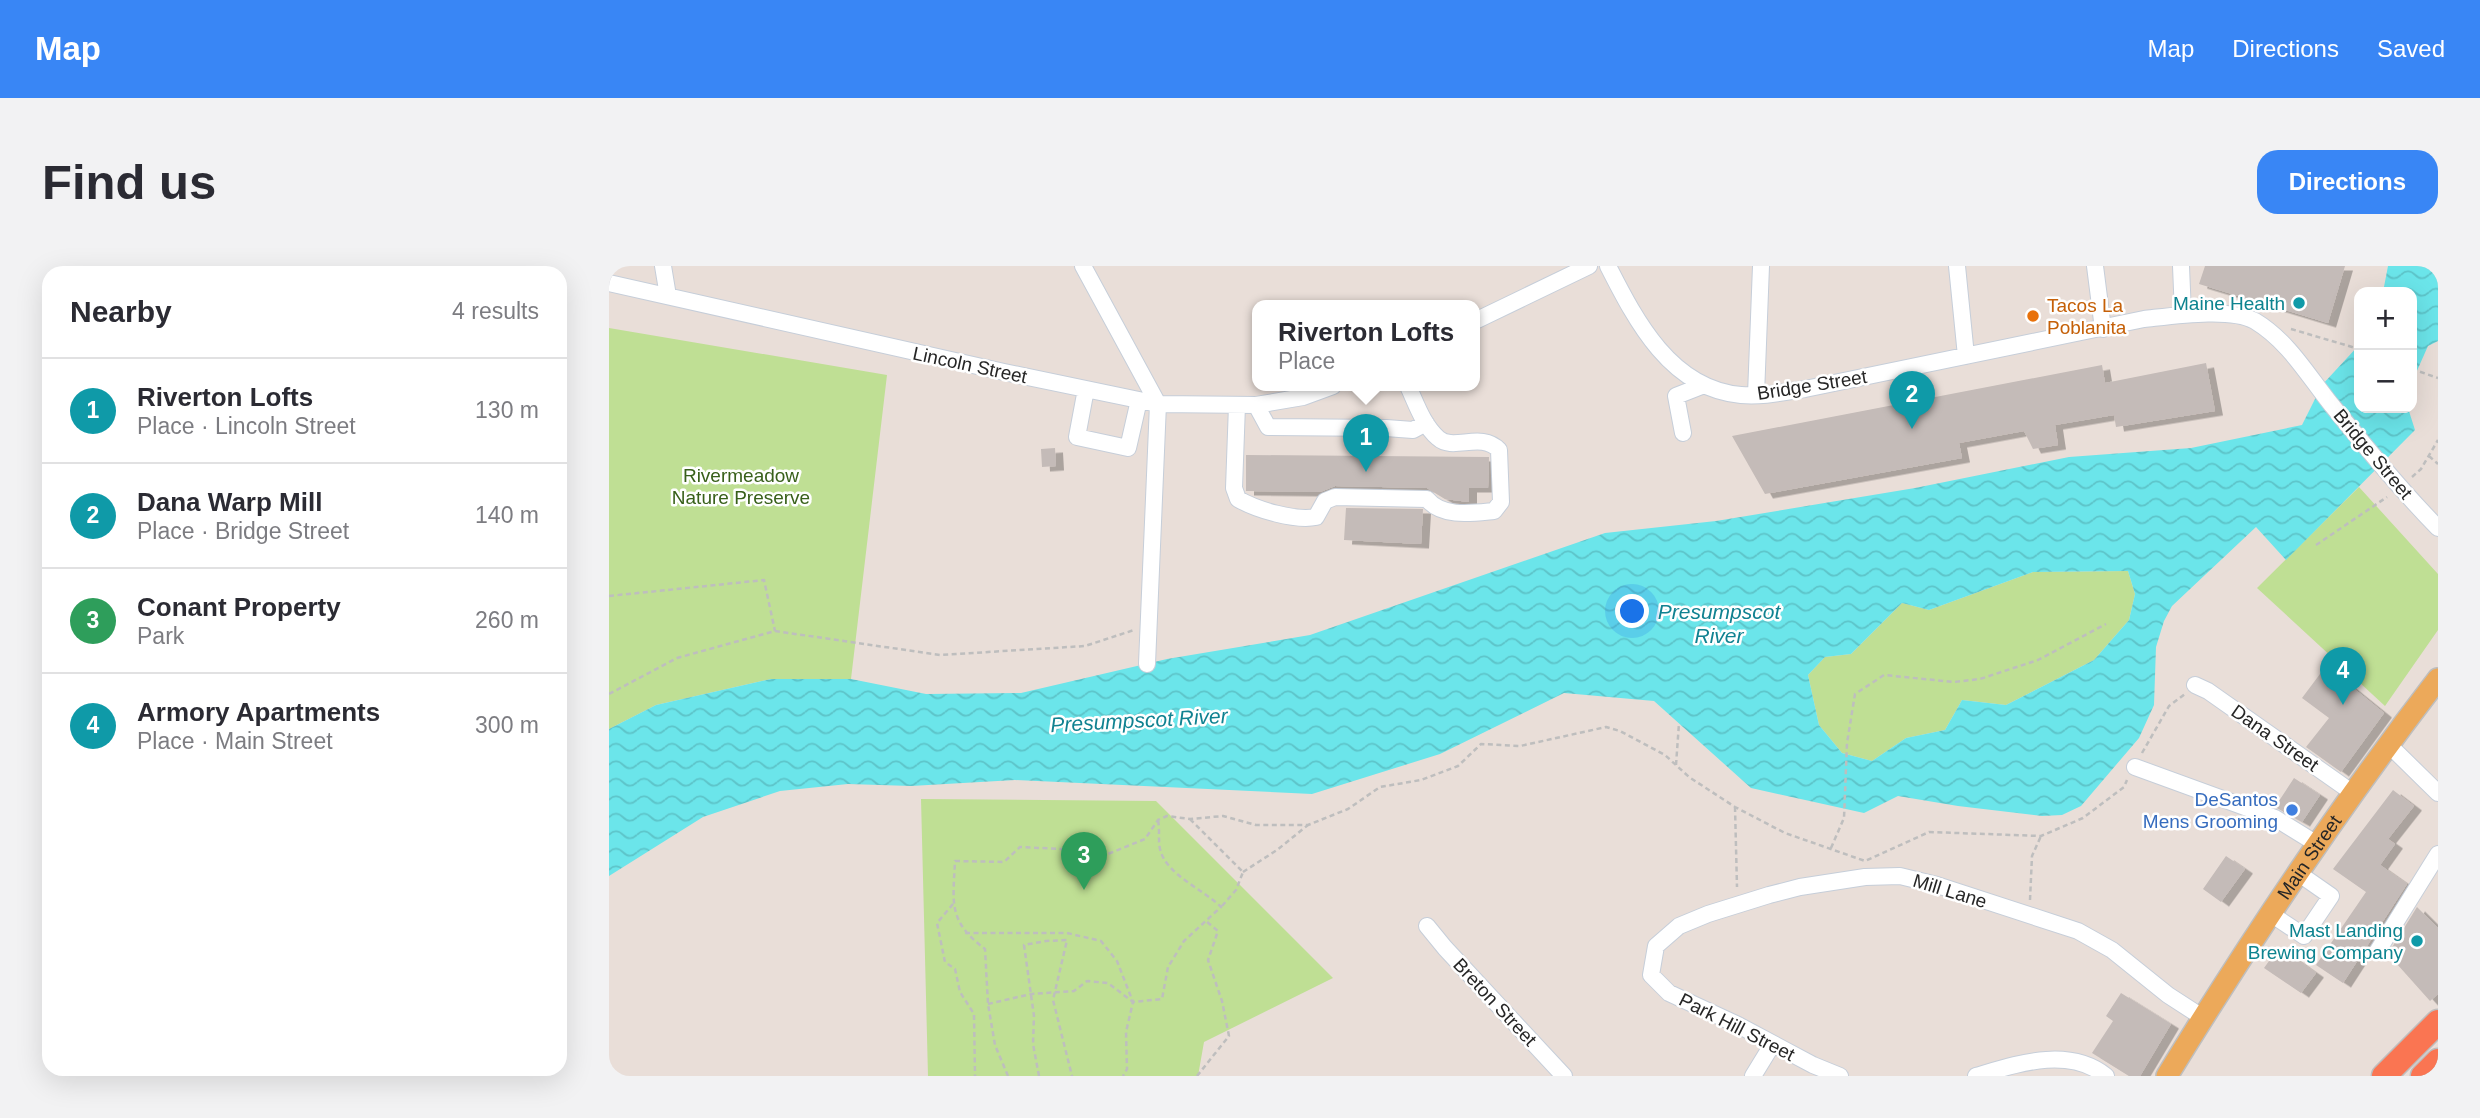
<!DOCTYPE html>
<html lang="en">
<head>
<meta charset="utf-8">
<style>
	:root { --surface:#fff; --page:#f2f2f3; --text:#2b2b33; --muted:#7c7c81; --line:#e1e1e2; --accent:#3986f5 }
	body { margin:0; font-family:Arial,sans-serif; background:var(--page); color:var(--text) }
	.controls { position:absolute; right:21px; top:21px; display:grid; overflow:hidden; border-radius:14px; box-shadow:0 7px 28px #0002 }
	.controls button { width:63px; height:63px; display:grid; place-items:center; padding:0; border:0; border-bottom:2px solid var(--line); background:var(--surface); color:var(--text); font:35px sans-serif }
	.you { position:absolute; left:1024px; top:346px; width:24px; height:24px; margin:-18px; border:5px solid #fff; border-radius:50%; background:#1a73e8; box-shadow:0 0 0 10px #1a73e833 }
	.badge { display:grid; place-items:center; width:46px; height:46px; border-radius:50%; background:var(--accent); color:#fff; font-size:23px; font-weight:700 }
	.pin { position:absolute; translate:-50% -58px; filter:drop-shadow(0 2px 4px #0008) }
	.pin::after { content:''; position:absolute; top:37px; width:24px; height:21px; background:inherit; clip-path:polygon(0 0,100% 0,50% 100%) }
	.popup { position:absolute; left:643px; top:34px; width:228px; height:91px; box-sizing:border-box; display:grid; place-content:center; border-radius:14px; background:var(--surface); filter:drop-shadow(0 2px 5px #0005); font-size:23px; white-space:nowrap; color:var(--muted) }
	.popup b { font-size:26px; color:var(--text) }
	.popup::after { content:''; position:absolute; left:50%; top:100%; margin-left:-14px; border:14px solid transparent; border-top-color:var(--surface) }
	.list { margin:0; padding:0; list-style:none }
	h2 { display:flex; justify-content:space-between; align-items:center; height:91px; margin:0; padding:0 28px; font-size:30px }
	h2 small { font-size:23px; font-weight:400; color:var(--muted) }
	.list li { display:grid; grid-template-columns:46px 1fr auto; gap:21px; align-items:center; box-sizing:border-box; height:105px; padding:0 28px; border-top:2px solid var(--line) }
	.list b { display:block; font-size:26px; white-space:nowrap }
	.list p { margin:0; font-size:23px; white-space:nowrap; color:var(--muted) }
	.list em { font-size:23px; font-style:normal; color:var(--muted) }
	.map { position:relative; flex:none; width:1829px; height:810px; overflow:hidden; border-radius:21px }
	header { display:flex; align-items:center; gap:42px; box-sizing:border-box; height:98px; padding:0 35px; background:var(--accent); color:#fff }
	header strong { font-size:33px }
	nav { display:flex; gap:38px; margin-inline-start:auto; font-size:24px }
	.intro { display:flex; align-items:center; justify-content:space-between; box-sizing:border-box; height:168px; padding:0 42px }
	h1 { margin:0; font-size:49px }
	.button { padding:18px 32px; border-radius:21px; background:var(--accent); color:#fff; font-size:24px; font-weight:700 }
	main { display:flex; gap:42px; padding:0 42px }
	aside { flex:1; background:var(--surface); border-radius:21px; box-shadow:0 7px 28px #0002 }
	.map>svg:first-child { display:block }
	.park { fill:#bfdf94 }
	.water { fill:url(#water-waves); fill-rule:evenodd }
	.building { fill:#c4bbb8; filter:url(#shadow) }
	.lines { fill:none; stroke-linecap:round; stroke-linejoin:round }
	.minor-casing { stroke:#c6ced9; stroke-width:18 }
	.major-casing { stroke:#bebebe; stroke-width:24 }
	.highway-casing { stroke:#bebebe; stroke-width:27 }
	.path { stroke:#bebebe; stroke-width:2.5; stroke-dasharray:5 3.5; stroke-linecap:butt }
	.minor { stroke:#fff; stroke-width:16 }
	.major { stroke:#eca95a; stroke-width:21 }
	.highway { stroke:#fa7552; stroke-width:24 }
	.culture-dot { fill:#0f9aa8; stroke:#fff; stroke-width:2.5 }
	.food-dot { fill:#e8710a; stroke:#fff; stroke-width:2.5 }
	.shop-dot { fill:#3f7fe0; stroke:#fff; stroke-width:2.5 }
	.labels { text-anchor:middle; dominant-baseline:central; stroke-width:5; stroke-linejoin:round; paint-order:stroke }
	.culture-label { font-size:19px; fill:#0d838f; stroke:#fff; text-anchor:end }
	.food-label { font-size:19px; fill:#c56008; stroke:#fff; text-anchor:start }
	.street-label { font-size:19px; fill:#262626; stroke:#fff }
	.park-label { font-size:19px; fill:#38601a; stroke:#fff }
	.shop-label { font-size:19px; fill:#366cbe; stroke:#fff; text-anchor:end }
	.water-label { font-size:21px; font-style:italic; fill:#108291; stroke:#fff }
</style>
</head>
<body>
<header>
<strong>Map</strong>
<nav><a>Map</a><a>Directions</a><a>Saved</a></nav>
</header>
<div class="intro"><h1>Find us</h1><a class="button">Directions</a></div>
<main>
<aside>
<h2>Nearby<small>4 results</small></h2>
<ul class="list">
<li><span class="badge" style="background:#0f9aa8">1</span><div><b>Riverton Lofts</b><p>Place · Lincoln Street</p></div><em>130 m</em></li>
<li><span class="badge" style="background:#0f9aa8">2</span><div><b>Dana Warp Mill</b><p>Place · Bridge Street</p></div><em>140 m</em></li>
<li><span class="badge" style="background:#2e9e5b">3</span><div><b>Conant Property</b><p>Park</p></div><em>260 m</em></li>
<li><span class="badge" style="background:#0f9aa8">4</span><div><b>Armory Apartments</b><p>Place · Main Street</p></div><em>300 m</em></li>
</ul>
</aside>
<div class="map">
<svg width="1829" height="810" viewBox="0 0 1829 810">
	<defs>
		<pattern id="water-waves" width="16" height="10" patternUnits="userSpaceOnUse" patternTransform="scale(1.75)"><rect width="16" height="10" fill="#6be5ea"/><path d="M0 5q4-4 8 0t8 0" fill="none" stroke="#5dc4c9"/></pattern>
		<filter id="shadow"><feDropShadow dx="8" dy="4.5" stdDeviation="0" flood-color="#0004"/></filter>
	</defs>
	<rect width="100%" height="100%" fill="#e9ded8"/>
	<path class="park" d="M0,62l278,47 -36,304h-80l-115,26 -47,24z
		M1750,221l79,87v56l-53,76 -128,-118z
		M1519,305l7,23 -6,26 -35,40 -88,45 -44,-5 -17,30 -39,8 -34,23 -30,-8 -23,-28 -11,-50 17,-18 26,-3 51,-51 27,7 104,-38z
		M312,533l235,2 177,177 -129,64 -6,34h-270z"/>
	<path class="water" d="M1779,0h50v75l-10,5 -16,36v-90h-29z
		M1750,79v63h49l7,22 -129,130 -30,-33 -84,79 -8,15 -8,26 -2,58 -15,33 -58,68 -19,9 -20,1 -84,-10 -60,-10 -34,17 -113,-25 -97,-87 -90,-8 -124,61 -128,40 -297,-14 -104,6 -63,-2 -68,7 -77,26 -94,59v-147l47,-24 115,-26h80l75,15 95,-1 146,-34 143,-24 295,-102 111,-12 199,-33 154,-31 122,-9 111,-23 20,-40zM1519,305l7,23 -6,26 -35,40 -88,45 -44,-5 -17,30 -39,8 -34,23 -30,-8 -23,-28 -11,-50 17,-18 26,-3 51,-51 27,7 104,-38z"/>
	<path class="building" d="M1596,0h140l-17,57 -129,-39z
		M1597,97l9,48 -99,16 -2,-12 -59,10 3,20 -25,4 -9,-18 -65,12 3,15 -197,36 -33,-58 370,-71 3,18z
		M446,182l1,18 -14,1 -1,-18z
		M637,189l243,2 -1,31h-19v14l-24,-3 -18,-11 -92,-2 -15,6 -74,-1z
		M737,242l77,1 -2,35 -77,-4z
		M1717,400l58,47 -43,59 -35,-25 23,-29 -27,-20z
		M1685,512l26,17 -18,27 -27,-15z
		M1784,524l21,16 -26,33 7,5 -15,21 27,19 -64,99 -27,-18 50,-73 -33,-23z
		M1617,590l19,13 -24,33 -18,-13z
		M1808,641l21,21v66l-8,7 -42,-47z
		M1670,681l37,26 -15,20 -37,-25z
		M1512,727l50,31 -31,52h-11l-37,-23 21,-32 -7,-5z"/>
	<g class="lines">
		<defs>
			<path id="minor" d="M54,0l5,30
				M474,0l75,138
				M999,0c28,55 63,123 133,129 22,2 43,-3 64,-6l339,-70c28,-3 87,-12 111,2 33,20 52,53 75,82 35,43 69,85 108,125
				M1348,0l9,90
				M1486,0l8,63
				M1572,0l2,48
				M0,17l395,89 154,32 98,1 47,-8 30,-11
				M866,55l114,-55
				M477,123l-9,48 51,11 11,-48
				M1147,129l5,-129
				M628,139l-3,83 4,11c19,11 57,22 78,18l9,-16 10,-4 92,2c15,19 46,14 67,12l7,-9 -2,-52c-18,-19 -46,2 -61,-12 -15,-13 -22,-35 -30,-52
				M647,139l12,22 118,1 27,2 13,-7
				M1074,167l-7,-37 28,-11
				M538,398l11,-260
				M1586,419l13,6 145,102
				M1779,478l50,49
				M1526,501l140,51 42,26
				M1662,648l33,22 27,-40 -33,-23
				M818,660l18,22 119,128
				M1768,686l61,-98
				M1144,810l19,-31
				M1231,810l-27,-11 -75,-40 -69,-32 -18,-18 5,-29 23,-20 29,-12 61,-19 31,-8 65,-10 35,-1 37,9 141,46 34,19 56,45 34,22
				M1367,810c41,-12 92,-30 130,0"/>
			<g id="major">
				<path id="s1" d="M1558,810c84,-137 173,-270 271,-397"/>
			</g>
			<path id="highway" d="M1775,810l54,-54
				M1814,810l15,-15"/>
		</defs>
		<use href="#minor" class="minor-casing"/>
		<use href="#major" class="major-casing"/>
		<use href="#highway" class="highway-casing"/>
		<path class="path" d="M1682,63l68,20
			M1803,103l26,9
			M1820,190l9,8
			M1803,211l9,-8 17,-29
			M1707,279l71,-48
			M0,330l155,-16 11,51
			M0,428l68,-36 98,-27 165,24 145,-9 49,-16
			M1533,487l27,-47 16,-12
			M1067,499l3,-42
			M1126,541l2,80
			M581,553l53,53 -7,18 -14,16
			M1222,582l13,-30 3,-75 8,-49 29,-19 70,7 26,-3 58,-19 68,-36
			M634,606l34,-22 31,-25
			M1421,634l2,-44 9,-20
			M344,638l-16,19 8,39 10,7 5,23 14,22 1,62
			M356,667h102l34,8 16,20 16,41 -7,30 1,37 -4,7
			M379,738l43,-10 43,-3 13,-10 21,2 25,19 29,-3 6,-32 16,-26 37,-34c-18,-18 -55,-32 -61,-58 -2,-9 0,-19 -2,-29
			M399,810l-13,-31 -7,-41 -3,-55c-37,-28 -32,-45 -30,-88l49,1 16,-15 41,2 37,9 47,-19 13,-19 9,-4 23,3 33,-3 33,9h52l40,-16 32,-22 41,-7 37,-14 23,-22 39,2 86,-19 14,4 45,24 24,22 46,30 50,26 80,28 64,-29 112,4 42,-18 41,-31 3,-7
			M430,810l-6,-32 1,-28 -10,-71 22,-4 21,-1 -14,60 19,76
			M588,810l32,-40 -7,-35 -14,-41 10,-29 -12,-10"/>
		<use href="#minor" class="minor"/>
		<use href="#major" class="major"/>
		<use href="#highway" class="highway"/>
	</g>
	<g class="culture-dot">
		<circle cx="1690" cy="37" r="7"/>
		<circle cx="1808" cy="675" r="7"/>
	</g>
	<circle class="food-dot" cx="1424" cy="50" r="7"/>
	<circle class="shop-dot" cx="1683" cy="544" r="7"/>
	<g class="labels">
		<g class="culture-label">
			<text x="1676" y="37">Maine Health</text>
			<text x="1794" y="664">Mast Landing<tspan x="1794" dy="22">Brewing Company</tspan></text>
		</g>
		<g class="food-label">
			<text x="1438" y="39">Tacos La<tspan x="1438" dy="22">Poblanita</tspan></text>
		</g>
		<g class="street-label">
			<text transform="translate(361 99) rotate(12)">Lincoln Street</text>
			<text transform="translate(1203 119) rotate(-9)">Bridge Street</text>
			<text transform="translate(1764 188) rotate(50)">Bridge Street</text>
			<text transform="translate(1666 472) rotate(35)">Dana Street</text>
			<text stroke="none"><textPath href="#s1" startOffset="261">Main Street</textPath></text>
			<text transform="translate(1341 625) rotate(17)">Mill Lane</text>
			<text transform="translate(886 736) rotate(47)">Breton Street</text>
			<text transform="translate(1128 761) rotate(27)">Park Hill Street</text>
		</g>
		<g class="park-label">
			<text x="132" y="209">Rivermeadow<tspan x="132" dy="22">Nature Preserve</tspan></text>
		</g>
		<g class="shop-label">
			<text x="1669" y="533">DeSantos<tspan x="1669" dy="22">Mens Grooming</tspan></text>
		</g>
		<g class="water-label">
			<text x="1110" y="345">Presumpscot<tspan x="1110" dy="24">River</tspan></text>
			<text transform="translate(530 454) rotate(-3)">Presumpscot River</text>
		</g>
	</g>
</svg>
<div class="controls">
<button>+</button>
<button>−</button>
</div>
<div class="you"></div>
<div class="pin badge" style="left:757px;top:206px;background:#0f9aa8">1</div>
<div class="popup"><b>Riverton Lofts</b>Place</div>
<div class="pin badge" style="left:1303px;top:163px;background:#0f9aa8">2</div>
<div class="pin badge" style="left:475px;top:624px;background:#2e9e5b">3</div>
<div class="pin badge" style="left:1734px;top:439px;background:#0f9aa8">4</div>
</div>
</main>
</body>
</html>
